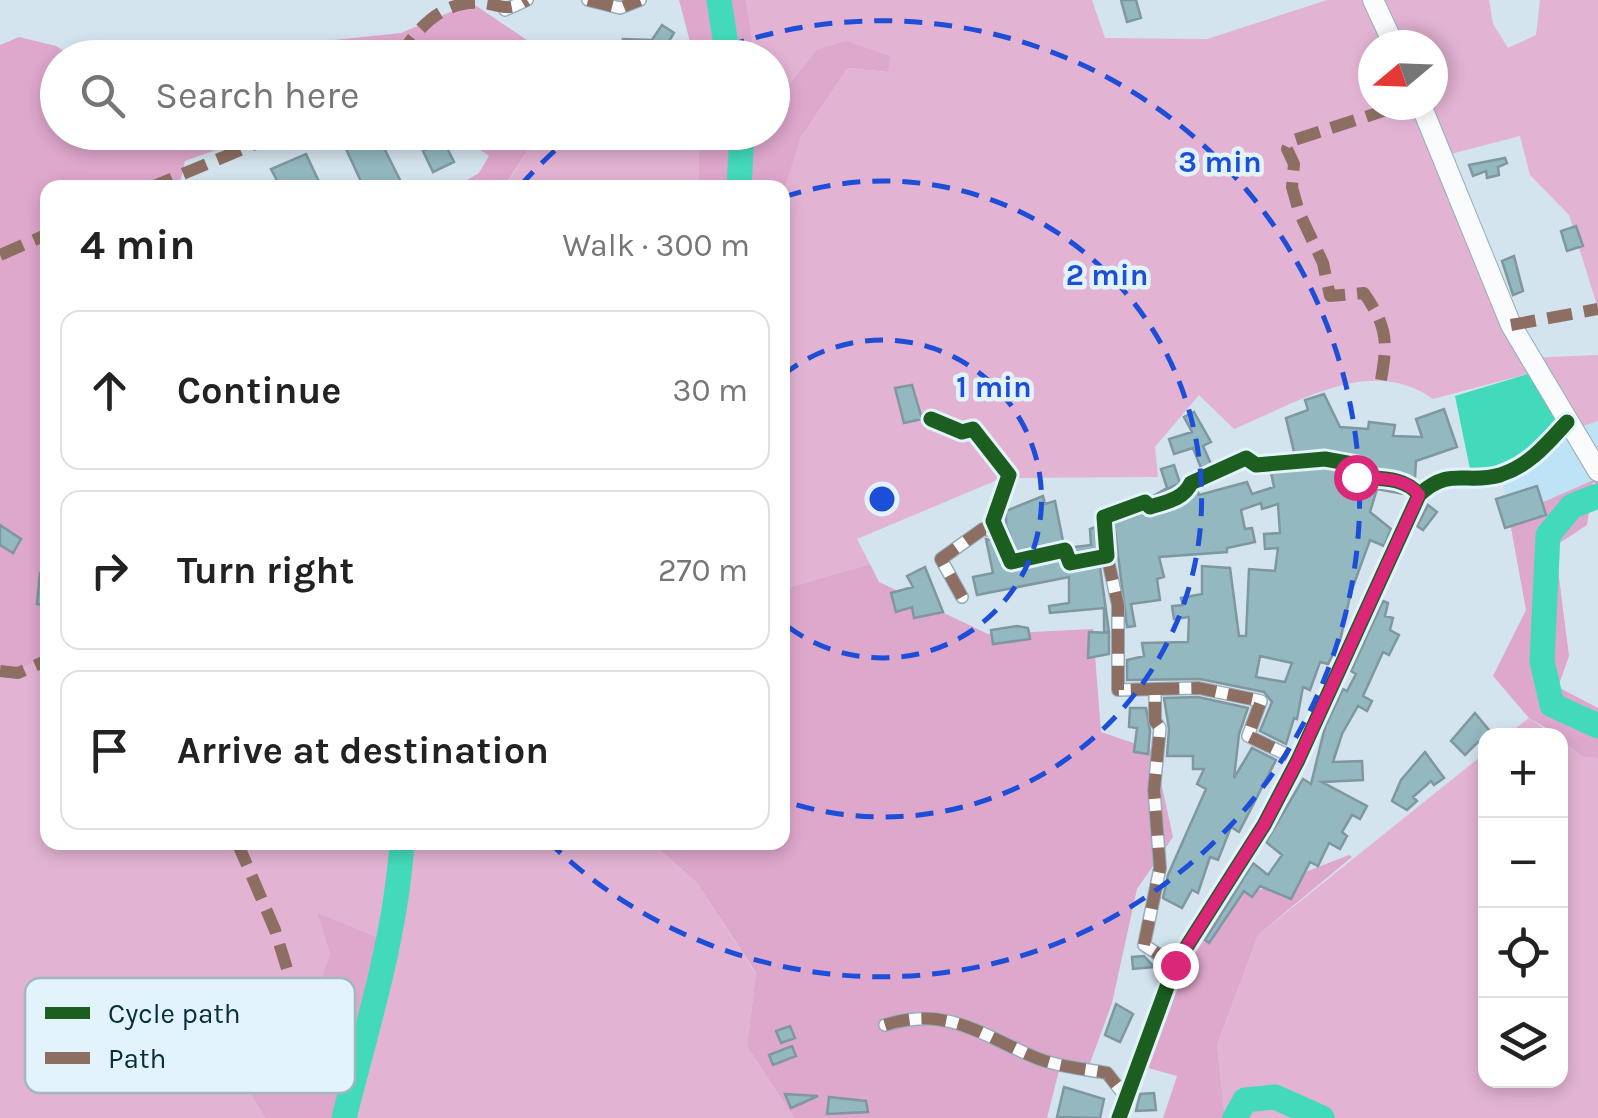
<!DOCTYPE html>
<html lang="en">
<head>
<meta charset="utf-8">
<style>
	:root { --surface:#fff; --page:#f2f2f2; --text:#222; --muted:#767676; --line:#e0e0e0 }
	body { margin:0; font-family:Karla,sans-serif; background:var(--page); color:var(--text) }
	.controls { position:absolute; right:30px; bottom:30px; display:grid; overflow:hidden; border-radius:20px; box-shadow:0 5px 15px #0003 }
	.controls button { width:90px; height:90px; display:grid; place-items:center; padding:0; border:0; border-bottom:2px solid var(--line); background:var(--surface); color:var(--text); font:50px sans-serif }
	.compass { position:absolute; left:1358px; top:30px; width:90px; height:90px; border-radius:50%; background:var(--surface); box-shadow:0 5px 15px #0003; rotate:251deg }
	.stop { position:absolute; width:30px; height:30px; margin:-22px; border:8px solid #db2777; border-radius:50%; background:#fff }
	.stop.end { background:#db2777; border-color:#fff; box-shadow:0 2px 10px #0008 }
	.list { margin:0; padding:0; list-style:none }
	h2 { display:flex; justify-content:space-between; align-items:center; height:130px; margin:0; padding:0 40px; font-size:42px }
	h2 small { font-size:32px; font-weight:400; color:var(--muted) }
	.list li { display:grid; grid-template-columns:65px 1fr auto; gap:30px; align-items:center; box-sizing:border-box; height:160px; margin:0 20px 20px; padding:0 20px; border:2px solid var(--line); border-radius:20px }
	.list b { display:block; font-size:38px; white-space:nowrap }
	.list em { font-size:32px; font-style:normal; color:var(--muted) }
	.icon { flex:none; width:55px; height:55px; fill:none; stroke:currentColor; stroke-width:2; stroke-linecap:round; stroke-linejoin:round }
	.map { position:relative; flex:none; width:1598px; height:1118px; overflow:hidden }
	.search { position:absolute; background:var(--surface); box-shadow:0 5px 15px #0003; left:40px; top:40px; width:750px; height:110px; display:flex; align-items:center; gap:25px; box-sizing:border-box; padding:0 35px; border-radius:55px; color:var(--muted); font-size:38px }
	.panel { position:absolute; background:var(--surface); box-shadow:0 5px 15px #0003; left:40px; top:180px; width:750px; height:670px; border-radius:20px }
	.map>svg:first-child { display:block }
	.built { fill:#bfe3f6 }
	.green { fill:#e3b3d3; fill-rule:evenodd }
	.forest { fill:#dea7cc }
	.water { fill:#43dabc }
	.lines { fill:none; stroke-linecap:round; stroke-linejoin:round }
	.river { stroke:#43dabc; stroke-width:25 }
	.building { fill:#93b8c0; stroke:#7f979e; stroke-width:2.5; fill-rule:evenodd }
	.minor-casing { stroke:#96aeba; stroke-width:14 }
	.tertiary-casing { stroke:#96aeba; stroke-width:18 }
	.primary-casing { stroke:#96aeba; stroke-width:22 }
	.minor { stroke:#f9fbfc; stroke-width:11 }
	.tertiary { stroke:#f9fbfc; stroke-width:15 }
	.primary { stroke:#f9fbfc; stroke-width:20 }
	.quiet { stroke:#8d6e63; stroke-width:12; stroke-dasharray:25 12; stroke-linecap:butt }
	.cycleway-casing { stroke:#e3f3fb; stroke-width:21 }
	.cycleway { stroke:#1b5e20; stroke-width:15 }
	.route { stroke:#db2777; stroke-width:12 }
	.ring { fill:none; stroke:#1d4ed8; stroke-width:5; stroke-dasharray:18 12 }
	.key { fill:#e3f3fb; stroke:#a1b8c2; stroke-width:2.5 }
	.key-label { font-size:28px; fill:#072e3d }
	.centre { fill:#1d4ed8; stroke:#e3f3fb; stroke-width:5 }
	.ring-label { font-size:30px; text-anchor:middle; font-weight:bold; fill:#1d4ed8; stroke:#e3f3fb; stroke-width:9; stroke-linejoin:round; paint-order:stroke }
</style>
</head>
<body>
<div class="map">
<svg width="1598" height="1118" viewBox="0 0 1598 1118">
	<rect width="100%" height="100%" fill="#d4e4ee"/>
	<path class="built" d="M1561,418l11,12 26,-9v57l-89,39 -7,-41z"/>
	<path class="green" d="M746,0h346l13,38 102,1 120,-39h162l4,24 15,24 28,-13 4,-35h58v309l-29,-94 -39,-40 -10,-39 -77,20 85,202 70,-3v66l-26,9 -38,-58 -101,27c-62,-45 -136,4 -199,30l-35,-34 -44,52 3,30 -156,1 -145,61 13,25 -87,25 2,-411 16,-41 47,-69 39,4 -41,-31 -66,54 -7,-1 -1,-36 -17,-1zM1373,45h60v60h-60z
		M539,133h160v54l-195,1z
		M47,655l1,187 604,1 45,40 59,91 -9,72 47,72h-451l34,-181 -57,-23 10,40 -14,40 -97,47 46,77h-265v-450l12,4z
		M1529,718l24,17h-46z
		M1561,741l22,16 15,1v360h-373l-8,-73 41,-110 227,-182 1,327h74z"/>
	<path class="forest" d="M679,0h67l9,57h-61z
		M472,3l80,54h-288l41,-14 96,-10z
		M19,37l37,9 17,11 -15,1v74l205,1 -78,28 -6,26 -131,1 -1,467 -35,18 -12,-5v-623z
		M846,41l44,15 -2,16 -40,-4 -47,69 -18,55 -1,-4 -83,-1v-54l73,-1 1,-38 8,1 36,-45z
		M455,133l84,-1v1l-35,54 -51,1 26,-15 10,-17z
		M1598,478v9l-5,-5 -6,43 -32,21 14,110 -11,31 40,21v50l-15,-1 -22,-16 -1,-5 -31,-18 -36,-42 33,-66 -17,-93z
		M870,564l9,18 109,52 105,-5 8,103 53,18 19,87 -36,52 -25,114 -26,71 -27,-4 -12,48h-253l-47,-72 9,-73 -59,-90 -45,-40 130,-1 1,-253z
		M1349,855l3,2 -94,78 -41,110 8,73h-62l14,-42 -36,-10 17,-49 78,-141 23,14z
		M318,913l59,24 -34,181h-78l-46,-77 66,-62 31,14 14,-39z"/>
	<path class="water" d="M1534,372l27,46 -21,38 -68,23 -17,-83z"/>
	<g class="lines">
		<path class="river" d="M719,0l9,58
			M739,188l3,-56
			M1598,496l-26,10 -24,29 -6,126 10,44 46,21
			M344,1118c23,-91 52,-182 58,-276
			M1235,1118l10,-18 30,-3 47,21"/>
	</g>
	<path class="building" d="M1121,0h15l5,18 -14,4z
		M662,25l12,8 -15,25h-34l-2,-19 29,1z
		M353,132h23l28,56h-40l-23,-50z
		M443,140l11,22 -21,10 -10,-21z
		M306,154l16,34h-41l-10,-19z
		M1505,158l2,5 -9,4 1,8 -12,3 -1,-7 -13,5 -4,-11z
		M1576,226l7,20 -16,5 -6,-20z
		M1514,256l9,35 -10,4 -11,-34z
		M912,385l10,34 -18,4 -9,-35z
		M1324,394l16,33 28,2 1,-7 26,3 -2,11 29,1 -6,-18 28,-10 13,38 -41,14 -1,17 -48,-10 -7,-12 -34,-6 -32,2 -8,-34 22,-8 -3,-10z
		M1194,412l17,30 -8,4 8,18 -10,4 -8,-20 -19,6 -5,-15 23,-7 -8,-15z
		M1174,465l6,18 -27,13 14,-8 -6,-19z
		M1325,468l22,5 1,8 6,5 35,3 15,5 -27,-5 -7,23 21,17 -7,17 -14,-6 -19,52 -11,49 -12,23 -8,-2 -10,28 -7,-3 -6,32 -3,-1 -8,26 -26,-13 12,-29 -8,-10 -64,-13 -73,1v-20l17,-4 -2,-13 46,-1 1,-25 -15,2 -2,-13 11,-1 -2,-7 21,-4v-28l28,2 9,68h7l3,-67 26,2 3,-23 -13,1 -1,-15 16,-1 -2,-29 -16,5 -1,-6 -20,7 4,19 7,-1 3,14 -28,6v4l-68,5 5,20 -7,2 3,21 -29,4 4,22 -8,1 -13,-104 29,-10 9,3 20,-6 26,-18 1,3 48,-13 5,12 22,-7 -3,-14zM1260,656l32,7 -7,19 -29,-5z
		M1537,486l9,29 -41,13 -9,-29z
		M1043,496l2,8 10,-3 8,40 -47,10 -10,-26v-14z
		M1428,505l9,7 -14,18 -6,-4z
		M0,525l21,14 -8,14 -13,-8z
		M1095,527l2,21 -21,4 -2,-5 17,-2 -1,-16z
		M986,539l5,1 19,31 49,-10 9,11 32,-5 9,65h-5v-24l-54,5 -1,-7 20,-3v-26l-92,18 -4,-18 20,-4z
		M925,567l18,45 -29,6 -2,-11 -16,5 -5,-19 22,-6 -6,-11z
		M40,573h8v32l-11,-1z
		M1383,601l5,2 -3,13 8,2 -3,12 9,5 -10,20 -6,-3 -20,44 9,5 -5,10 -9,-5 -16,28 -9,28 29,-1 1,19 -41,2 45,24 -7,13 -8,-4 -10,17 5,4 -7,13 -11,-6 -11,23 -8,-4 -19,37 -31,-13 -8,11 -8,-6 -35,52 -4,-3 48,-77 15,12 14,-20 -16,-13 37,-63 8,5 14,-57 18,-38 4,2 9,-17 -5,-3z
		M1017,626l11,2 2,11 -37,5 -2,-14z
		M1089,632l20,1v21l-21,4z
		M1198,697l50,11 -9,26 -5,44 18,-30 24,12 -37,72 -8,-5 -13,33 -8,-3 -12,36 -6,-3 -10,18 -19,-10 5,-23 38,-86 -9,-5 7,-15h-11v-13h-26l2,-27 -5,-31z
		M1130,708h16l4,23 -2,23 -14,-2 3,-24 -8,-1z
		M1475,713l19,23h-8v14l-8,-8 -13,13 -14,-14z
		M1425,752l19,26 -10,7 -3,-4 -18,16 4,4 -10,9 -15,-9 9,-21z
		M1144,956l10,11 -21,2 -1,-12z
		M1116,1004l17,10 -13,28 -15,-7z
		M790,1026l5,12 -14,5 -5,-12z
		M792,1046l4,10 -23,9 -4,-10z
		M1064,1087l40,12 -4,19 -43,-1z
		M1154,1093l2,17 -20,1 4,-17z
		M785,1094l33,2 -27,12z
		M829,1097l37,4 2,11 -41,2z"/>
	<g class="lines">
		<defs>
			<path id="minor" d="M588,0l32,8 20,-8
				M505,10l22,-10
				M931,419l31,13 11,-3 36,46 -16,46 18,41 54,-12 5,13 37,-7 -3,-39 41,-15 5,5c16,-5 34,-8 41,-24l55,-25 10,7 69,-6 33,6 -2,12c22,2 49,-1 63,18
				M1107,556l11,49v85l37,-1
				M962,597l-21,-38 42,-30 14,2
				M1175,965l-31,-20 16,-77 -6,-78 6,-62 -5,-7v-32l44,-1 62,13 -13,35 50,24
				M885,1025c64,-20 97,11 154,34 21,8 46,10 68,14l18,23"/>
			<path id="tertiary" d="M1119,1118l56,-153 89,-140 34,-65 121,-265c31,-29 47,-10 81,-20 30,-10 46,-30 67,-53"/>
			<path id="primary" d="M1373,0l21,45
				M1421,105l90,220 87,146"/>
		</defs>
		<use href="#minor" class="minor-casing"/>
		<use href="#tertiary" class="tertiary-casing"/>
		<use href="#primary" class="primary-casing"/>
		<use href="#minor" class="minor"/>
		<use href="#tertiary" class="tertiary"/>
		<use href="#primary" class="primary"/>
		<path class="quiet" d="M588,0l32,8 20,-8
			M398,58c20,-30 44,-58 84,-55 21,2 25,10 45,-3
			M149,188l135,-56
			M0,255l48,-21
			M1511,325l87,-16
			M1381,380c7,-40 6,-53 -17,-87l-34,3 -7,-33 -24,-51 -7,-25 2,-23 -7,-15 4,-8 111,-36
			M1107,556l11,49v85l37,-1
			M962,597l-21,-38 42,-30 14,2
			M0,671l18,2 30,-13
			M237,842l38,88 31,100 24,10
			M1175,965l-31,-20 16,-77 -6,-78 6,-62 -5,-7v-32l44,-1 62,13 -13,35 50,24
			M885,1025c64,-20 97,11 154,34 21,8 46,10 68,14l18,23"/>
		<defs>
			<path id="cycleway" d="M931,419l31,13 11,-3 36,46 -16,46 18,41 54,-12 5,13 37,-7 -3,-39 41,-15 5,5c16,-5 34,-8 41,-24l55,-25 10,7 69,-6 33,6 -2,12c22,2 49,-1 63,18
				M1119,1118l56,-153 89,-140 34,-65 121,-265c31,-29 47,-10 81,-20 30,-10 46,-30 67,-53"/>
		</defs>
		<use href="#cycleway" class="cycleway-casing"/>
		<use href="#cycleway" class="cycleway"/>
	</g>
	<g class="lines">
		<path class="route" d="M1175,965l89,-140 34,-65 121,-265c-14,-19 -41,-16 -63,-18"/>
	</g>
	<g class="ring">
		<path d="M783 375A159 159 0 1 1 783 623"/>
		<path d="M784 197A318 318 0 1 1 784 801"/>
		<path d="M521 185A478 478 0 0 1 575 133M699 57A478 478 0 1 1 550 843"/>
	</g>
	<rect x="25" y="978" width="330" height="115" rx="15" class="key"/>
	<rect x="45" y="1007" width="45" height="12" fill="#1b5e20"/>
	<rect x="45" y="1052" width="45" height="12" fill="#8d6e63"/>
	<g class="key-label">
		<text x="108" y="1023">Cycle path</text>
		<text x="108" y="1068">Path</text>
	</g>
	<circle cx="882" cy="499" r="15" class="centre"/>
	<g class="ring-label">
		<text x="1220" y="172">3 min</text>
		<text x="1107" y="285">2 min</text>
		<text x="994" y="397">1 min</text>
	</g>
</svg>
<div class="controls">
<button>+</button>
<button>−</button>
<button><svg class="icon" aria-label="locate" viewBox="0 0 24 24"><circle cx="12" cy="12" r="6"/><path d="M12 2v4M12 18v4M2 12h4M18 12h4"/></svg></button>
<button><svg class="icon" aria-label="layers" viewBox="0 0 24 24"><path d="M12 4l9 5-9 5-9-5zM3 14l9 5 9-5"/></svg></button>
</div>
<svg class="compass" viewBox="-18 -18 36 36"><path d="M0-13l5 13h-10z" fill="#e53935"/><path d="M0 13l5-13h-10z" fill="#767676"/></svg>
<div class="stop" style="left:1356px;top:477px"></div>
<div class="stop end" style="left:1175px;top:965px"></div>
<div class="search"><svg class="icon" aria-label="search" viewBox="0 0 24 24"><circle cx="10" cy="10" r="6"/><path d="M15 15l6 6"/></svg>Search here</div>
<section class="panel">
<h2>4 min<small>Walk · 300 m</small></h2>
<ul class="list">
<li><svg class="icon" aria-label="ahead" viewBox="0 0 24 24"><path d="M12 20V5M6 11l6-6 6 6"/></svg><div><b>Continue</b></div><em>30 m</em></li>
<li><svg class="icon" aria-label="right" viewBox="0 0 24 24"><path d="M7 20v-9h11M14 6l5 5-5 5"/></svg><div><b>Turn right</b></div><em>270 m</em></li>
<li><svg class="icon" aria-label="arrive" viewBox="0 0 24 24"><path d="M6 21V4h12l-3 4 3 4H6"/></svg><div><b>Arrive at destination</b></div></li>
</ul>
</section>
</div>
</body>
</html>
